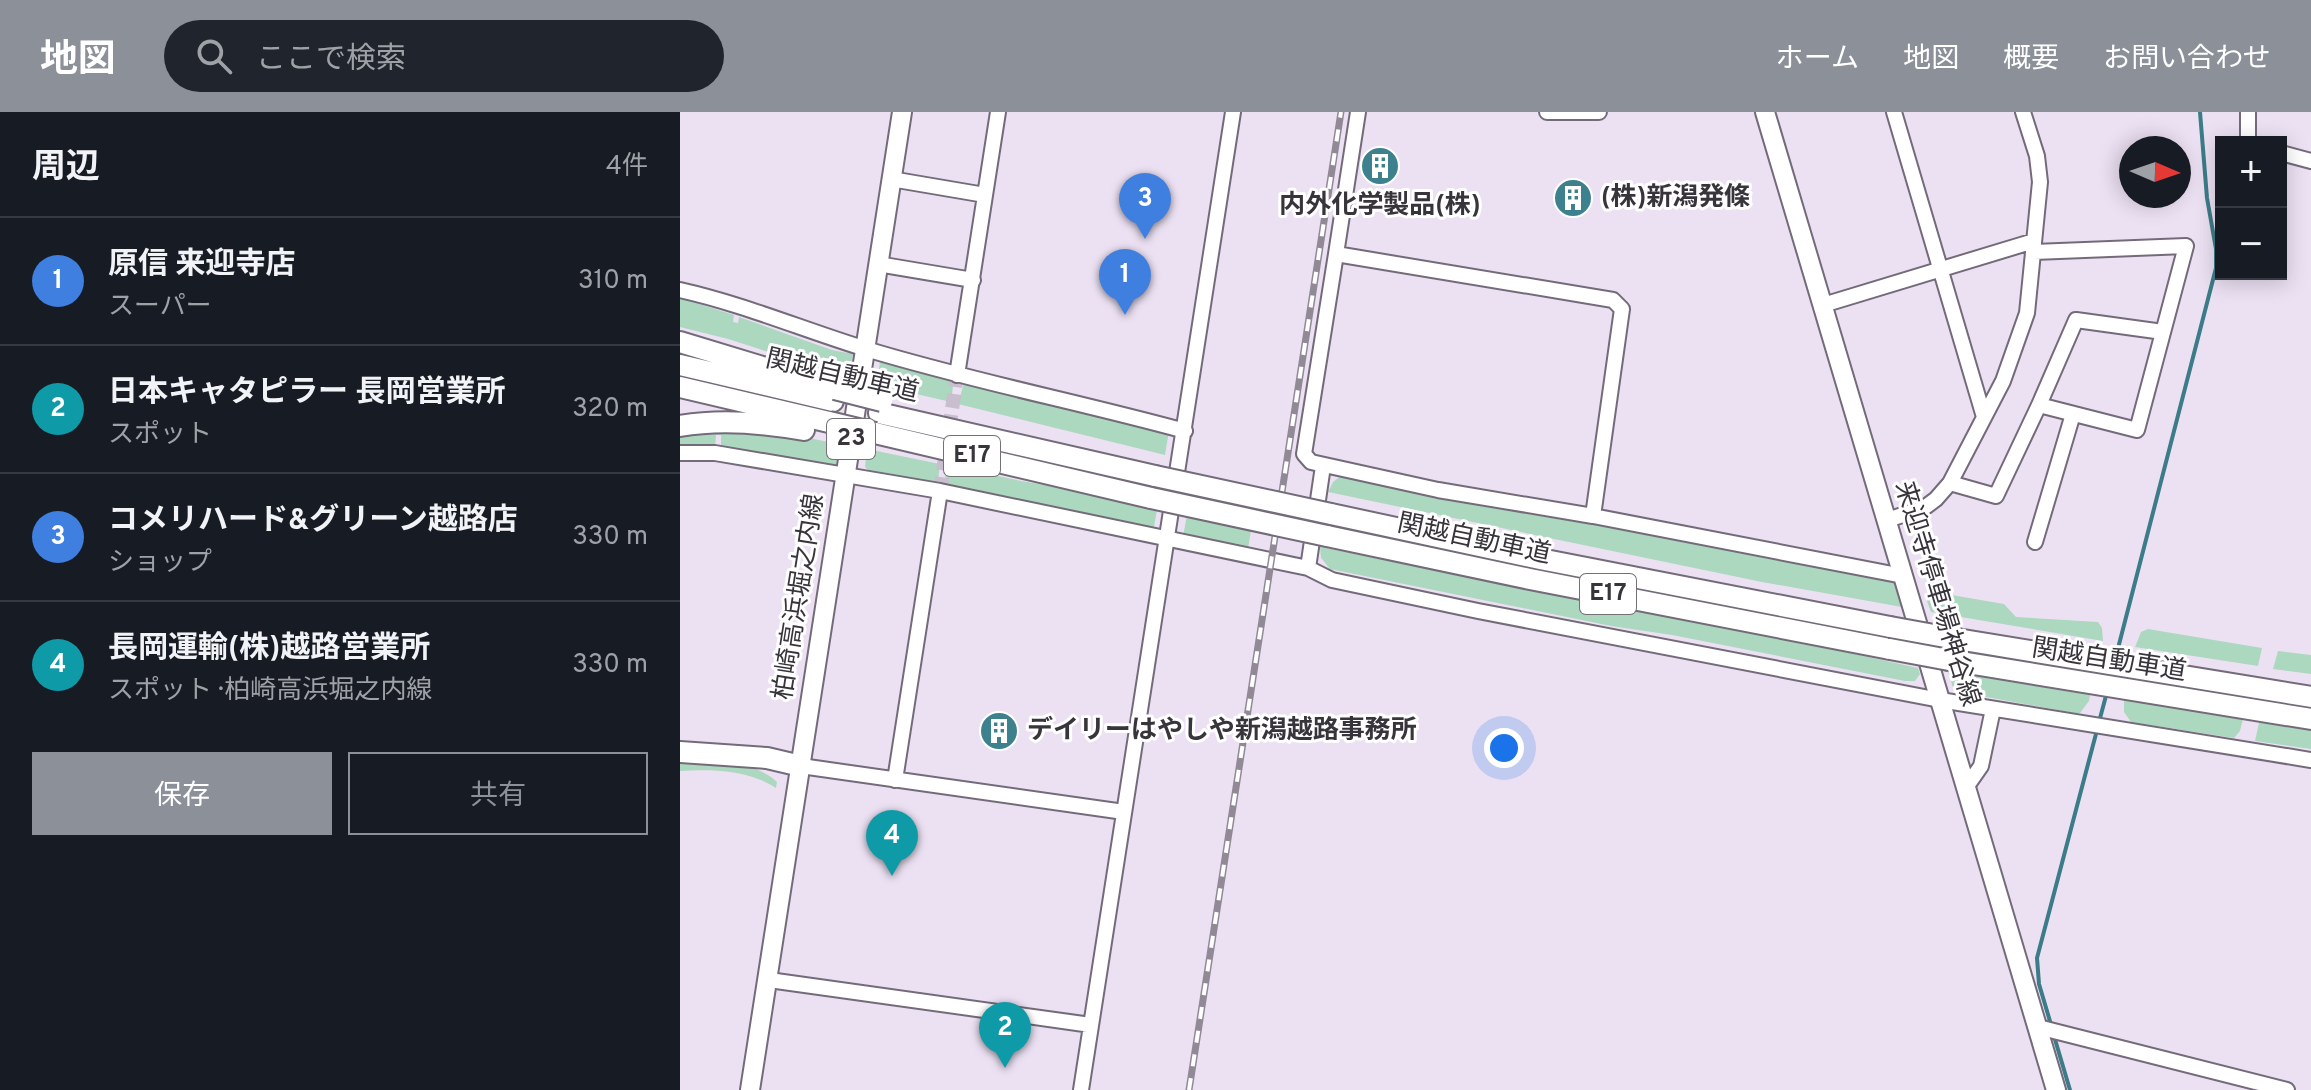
<!DOCTYPE html>
<html lang="ja">
<head>
<meta charset="utf-8">
<style>
	:root { --surface:#171b24; --page:#20242c; --text:#f1f3f6; --muted:#9ea1a6; --line:#363941; --accent:#8c9099 }
	body { margin:0; font-family:Overpass,"Noto Sans JP",sans-serif; background:var(--page); color:var(--text) }
	.controls { position:absolute; right:24px; top:24px; display:grid; overflow:hidden; border-radius:0px; box-shadow:0 4px 20px #0003 }
	.controls button { width:72px; height:72px; display:grid; place-items:center; padding:0; border:0; border-bottom:2px solid var(--line); background:var(--surface); color:var(--text); font:40px sans-serif }
	.compass { position:absolute; left:1439px; top:24px; width:72px; height:72px; border-radius:50%; background:var(--surface); box-shadow:0 4px 20px #0003; rotate:92deg }
	.you { position:absolute; left:824px; top:636px; width:28px; height:28px; margin:-20px; border:6px solid #fff; border-radius:50%; background:#1a73e8; box-shadow:0 0 0 12px #1a73e833 }
	.badge { display:grid; place-items:center; width:52px; height:52px; border-radius:50%; background:var(--accent); color:#fff; font-size:26px; font-weight:700 }
	.pin { position:absolute; translate:-50% -66px; filter:drop-shadow(0 2px 4px #0008) }
	.pin::after { content:''; position:absolute; top:42px; width:28px; height:24px; background:inherit; clip-path:polygon(0 0,100% 0,50% 100%) }
	.list { margin:0; padding:0; list-style:none }
	h2 { display:flex; justify-content:space-between; align-items:center; height:104px; margin:0; padding:0 32px; font-size:34px }
	h2 small { font-size:26px; font-weight:400; color:var(--muted) }
	.list li { display:grid; grid-template-columns:52px 1fr auto; gap:24px; align-items:center; box-sizing:border-box; height:128px; padding:0 32px; border-top:2px solid var(--line) }
	.list b { display:block; font-size:30px; white-space:nowrap }
	.list p { margin:0; font-size:26px; white-space:nowrap; color:var(--muted) }
	.list em { font-size:26px; font-style:normal; color:var(--muted) }
	.actions { display:flex; gap:16px; padding:24px 32px }
	.actions a { flex:1; padding:18px 0; border:2px solid var(--accent); border-radius:0px; text-align:center; font-size:28px; color:var(--accent) }
	.actions .main { background:var(--accent); color:#fff }
	.icon { flex:none; width:44px; height:44px; fill:none; stroke:currentColor; stroke-width:2; stroke-linecap:round; stroke-linejoin:round }
	.map { position:relative; flex:none; width:1631px; height:978px; overflow:hidden }
	header { display:flex; align-items:center; gap:48px; box-sizing:border-box; height:112px; padding:0 40px; background:var(--accent); color:#fff }
	header strong { font-size:38px }
	nav { display:flex; gap:44px; margin-inline-start:auto; font-size:28px }
	.search { width:560px; height:72px; background:var(--page); display:flex; align-items:center; gap:20px; box-sizing:border-box; padding:0 28px; border-radius:44px; color:var(--muted); font-size:30px }
	main { display:flex }
	aside { flex:1; background:var(--surface) }
	.map>svg:first-child { display:block }
	.green { fill:#acd8c0 }
	.lines { fill:none; stroke-linecap:round; stroke-linejoin:round }
	.stream { stroke:#3c7c88; stroke-width:4 }
	.minor-tunnel { stroke:#c8bece; stroke-width:14; stroke-dasharray:14 7; stroke-linecap:butt }
	.minor-casing { stroke:#746b7a; stroke-width:18 }
	.major-casing { stroke:#746b7a; stroke-width:22 }
	.highway-casing { stroke:#746b7a; stroke-width:24 }
	.minor { stroke:#fff; stroke-width:14 }
	.major { stroke:#fff; stroke-width:18 }
	.highway { stroke:#fff; stroke-width:20 }
	.rail-casing { stroke:#918a96; stroke-width:7 }
	.rail { stroke:#fff; stroke-width:4; stroke-dasharray:12; stroke-linecap:butt }
	.highway-bridge-casing { stroke:#746b7a; stroke-width:24; stroke-linecap:butt }
	.highway-bridge { stroke:#fff; stroke-width:20 }
	.labels { text-anchor:middle; dominant-baseline:central; stroke-width:6; stroke-linejoin:round; paint-order:stroke }
	.shield { fill:#fff; stroke:#747176; stroke-width:2 }
	.shield-label { font-size:24px; font-weight:bold; fill:#38343b }
	.poi-label { font-size:26px; font-weight:bold; fill:#38343b; stroke:#fff; text-anchor:start }
	.street-label { font-size:26px; fill:#38343b; stroke:#fff }
</style>
</head>
<body>
<header>
<strong>地図</strong>
<div class="search"><svg class="icon" aria-label="search" viewBox="0 0 24 24"><circle cx="10" cy="10" r="6"/><path d="M15 15l6 6"/></svg>ここで検索</div>
<nav><a>ホーム</a><a>地図</a><a>概要</a><a>お問い合わせ</a></nav>
</header>
<main>
<aside>
<h2>周辺<small>4件</small></h2>
<ul class="list">
<li><span class="badge" style="background:#3f7fe0">1</span><div><b>原信 来迎寺店</b><p>スーパー</p></div><em>310 m</em></li>
<li><span class="badge" style="background:#0f9aa8">2</span><div><b>日本キャタピラー 長岡営業所</b><p>スポット</p></div><em>320 m</em></li>
<li><span class="badge" style="background:#3f7fe0">3</span><div><b>コメリハード&amp;グリーン越路店</b><p>ショップ</p></div><em>330 m</em></li>
<li><span class="badge" style="background:#0f9aa8">4</span><div><b>長岡運輸(株)越路営業所</b><p>スポット · 柏崎高浜堀之内線</p></div><em>330 m</em></li>
</ul>
<div class="actions"><a class="main">保存</a><a>共有</a></div>
</aside>
<div class="map">
<svg width="1631" height="978" viewBox="0 0 1631 978">
	<rect width="100%" height="100%" fill="#ece1f3"/>
	<path class="green" d="M0,186l54,17 -1,7 5,1 1,-6 93,33 21,4 -4,24 -121,-39 -48,-12z
		M205,247l62,16 6,11 -2,16 -74,-17 3,-24z
		M289,268l200,51 -4,24 -207,-51 6,-21z
		M93,319l66,13 -3,22 -115,-19v-12h-5l-1,13 -19,-3 -16,1v-14z
		M187,337l73,15 -2,17 -6,5 -58,-10 -9,-9z
		M267,353l74,16 137,23 -4,23 -117,-20 -93,-21z
		M662,363l553,105 7,27 -140,-25 -434,-90 5,-10z
		M508,398l64,14 -4,25 -65,-13z
		M640,435l517,103 81,18 2,6 -5,7h-10l-233,-46 -61,-9 -281,-57 -9,-11z
		M1260,481l64,11 12,13 82,5 4,6 1,13 -172,-29 -6,-16z
		M1468,517l114,19 -4,18 -123,-19 6,-15z
		M1598,539l33,4v19l-38,-5z
		M1266,553l145,25 -2,11 -9,12h-6l-120,-22z
		M1444,584l120,19 -4,16 -6,7 -103,-16 -7,-10z
		M1580,606l51,7v24l-56,-8z
		M0,651c31,-1 73,-4 97,19l-1,6c-27,-18 -64,-19 -96,-17z"/>
	<g class="lines">
		<path class="stream" d="M1435,548l101,-392v-19l-9,-51 -7,-86
			M1419,610l8,-30
			M1372,916l-13,-44 -2,-26 60,-228
			M1374,924l16,54"/>
		<path class="minor-tunnel" d="M260,379l17,-116"/>
		<defs>
			<path id="minor" d="M678,0l-22,142 277,46 9,9 -29,207
				M867,0h52
				M1214,0l90,305
				M1568,0v30
				M1601,41l30,8
				M211,67l94,16
				M656,142l-32,200 7,8 127,28 155,26 310,60
				M198,152l95,16
				M0,178c63,14 124,40 186,59 105,32 213,53 319,82
				M1143,193l211,-64
				M277,263l41,-263
				M1359,293l37,-85 87,12
				M0,341h35l225,38 368,77 24,12 146,31 462,89 371,60
				M1270,371l46,13 43,-91 98,25 49,-184 -152,6
				M1207,408l37,-12 12,-9 14,-16 53,-102 24,-68 13,-131 -3,-26 -14,-44
				M1355,430l38,-128
				M628,456l15,-102
				M121,654l323,46
				M215,668l45,-289
				M1287,674l14,-20 12,-57
				M89,868l322,45
				M1358,915l249,63
				M401,978l152,-978"/>
			<path id="major" d="M1085,0l291,978
				M70,978l152,-978"/>
			<path id="highway" d="M0,230l155,47
				M0,253l153,36
				M0,275l149,35
				M199,301l276,63
				M0,314c40,-7 85,-3 124,4
				M195,321l276,65
				M651,402l209,45 350,68
				M647,424l203,43 360,70
				M1265,525l366,60
				M1269,548l362,59
				M0,640l87,6 34,8"/>
		</defs>
		<use href="#minor" class="minor-casing"/>
		<use href="#major" class="major-casing"/>
		<use href="#highway" class="highway-casing"/>
		<use href="#minor" class="minor"/>
		<use href="#major" class="major"/>
		<use href="#highway" class="highway"/>
		<defs>
			<path id="rail" d="M509,978l152,-978"/>
		</defs>
		<use href="#rail" class="rail-casing"/>
		<use href="#rail" class="rail"/>
		<defs>
			<path id="highway-bridge" d="M155,277l47,12
				M149,310l46,11
				M475,364l176,38
				M471,386l176,38
				M1210,515l55,10
				M1210,537l59,11"/>
		</defs>
		<use href="#highway-bridge" class="highway-bridge-casing"/>
		<use href="#highway-bridge" class="highway-bridge"/>
	</g>
	<defs>
		<symbol id="building-disc" viewBox="-11 -11 22 22"><circle r="9.5" fill="#3d818f" stroke="#fff"/><path d="M-4-6H4V6H1V3H-1V6H-4ZM-2.5-4.3h1.7v1.8h-1.7ZM.8-4.3h1.7v1.8H.8ZM-2.5-1h1.7V.8h-1.7ZM.8-1h1.7V.8H.8Z" fill="#fff"/></symbol>
	</defs>
	<g fill-rule="evenodd">
		<use href="#building-disc" x="678" y="32" width="44" height="44"/>
		<use href="#building-disc" x="871" y="64" width="44" height="44"/>
		<use href="#building-disc" x="297" y="597" width="44" height="44"/>
	</g>
	<g class="labels">
		<g class="shield">
			<rect x="147" y="307" width="48" height="40" rx="6"/>
			<rect x="264" y="324" width="56" height="40" rx="6"/>
			<rect x="900" y="462" width="56" height="40" rx="6"/>
		</g>
		<g class="shield-label">
			<text x="171" y="327">23</text>
			<text x="292" y="344">E17</text>
			<text x="928" y="482">E17</text>
		</g>
		<g class="poi-label">
			<text x="921" y="86">(株)新潟発條</text>
			<text x="700" y="94" text-anchor="middle">内外化学製品(株)</text>
			<text x="347" y="619">デイリーはやしや新潟越路事務所</text>
		</g>
		<g class="street-label">
			<text transform="translate(162 265) rotate(13)">関越自動車道</text>
			<text transform="translate(794 428) rotate(12)">関越自動車道</text>
			<text transform="translate(1256 482) rotate(73)">来迎寺停車場神谷線</text>
			<text transform="translate(120 485) rotate(-81)">柏崎高浜堀之内線</text>
			<text transform="translate(1429 549) rotate(9)">関越自動車道</text>
		</g>
	</g>
</svg>
<div class="controls">
<button>+</button>
<button>−</button>
</div>
<svg class="compass" viewBox="-18 -18 36 36"><path d="M0-13l5 13h-10z" fill="#e53935"/><path d="M0 13l5-13h-10z" fill="#9ea1a6"/></svg>
<div class="you"></div>
<div class="pin badge" style="left:445px;top:203px;background:#3f7fe0">1</div>
<div class="pin badge" style="left:325px;top:956px;background:#0f9aa8">2</div>
<div class="pin badge" style="left:465px;top:127px;background:#3f7fe0">3</div>
<div class="pin badge" style="left:212px;top:764px;background:#0f9aa8">4</div>
</div>
</main>
</body>
</html>
